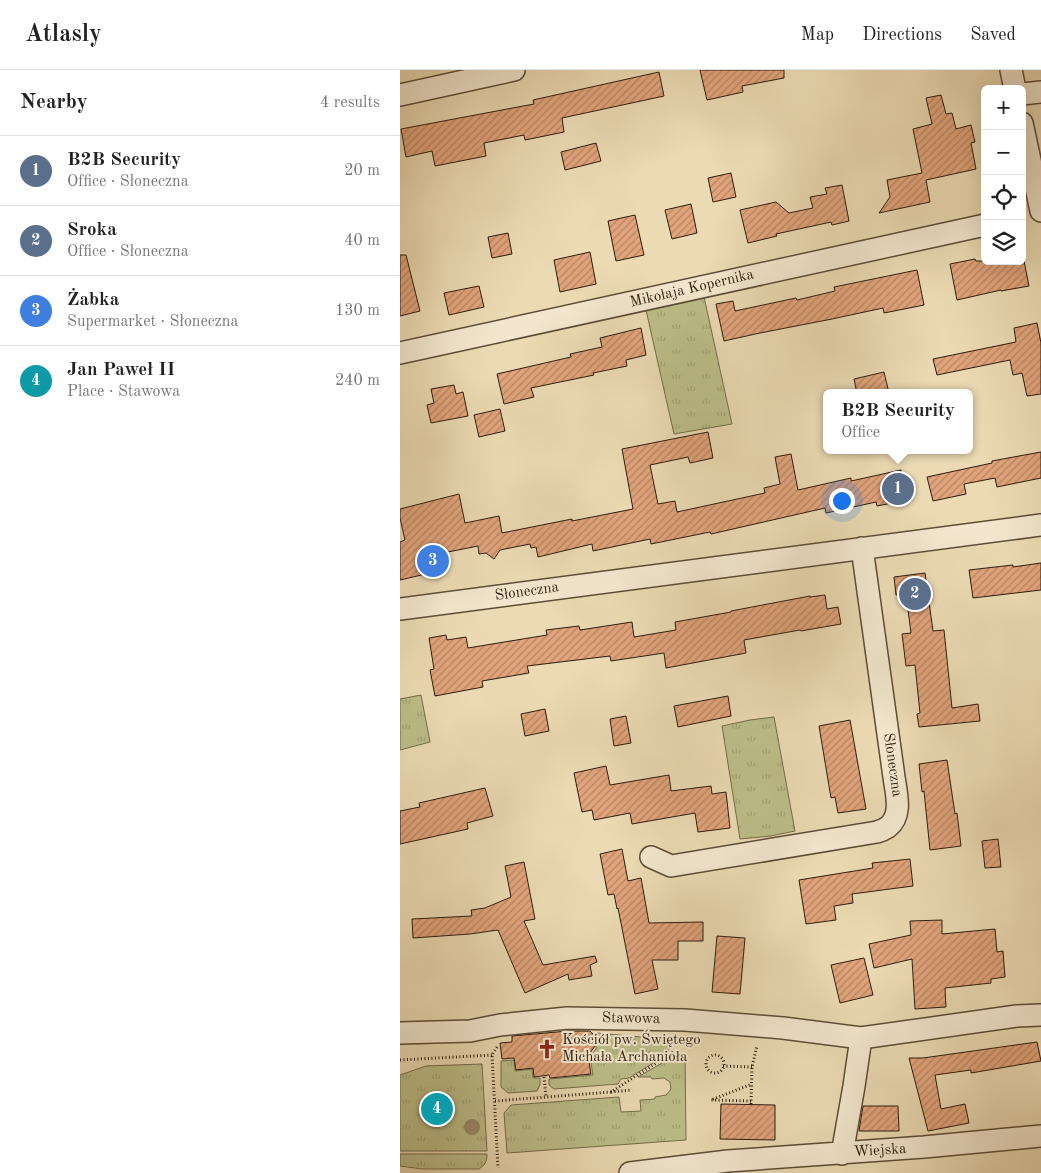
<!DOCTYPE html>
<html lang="en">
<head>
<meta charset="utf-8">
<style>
	:root { --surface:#fff; --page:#f2f2f2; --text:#222; --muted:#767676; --line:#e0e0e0; --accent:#0f766e }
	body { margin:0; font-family:"Old Standard TT",serif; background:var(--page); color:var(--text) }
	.controls { position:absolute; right:15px; top:15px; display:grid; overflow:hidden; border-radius:8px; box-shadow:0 5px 20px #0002 }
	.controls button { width:45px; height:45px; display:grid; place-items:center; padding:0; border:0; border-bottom:1px solid var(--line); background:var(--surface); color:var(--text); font:25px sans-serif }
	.you { position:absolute; left:441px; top:430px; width:18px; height:18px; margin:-12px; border:4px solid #fff; border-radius:50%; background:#1a73e8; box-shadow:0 0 0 8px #1a73e833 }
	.badge { display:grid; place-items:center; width:32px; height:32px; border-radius:50%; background:var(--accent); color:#fff; font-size:16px; font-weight:700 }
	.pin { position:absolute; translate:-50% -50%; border:2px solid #fff; box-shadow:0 1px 5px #0006 }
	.popup { position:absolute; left:423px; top:319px; width:150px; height:65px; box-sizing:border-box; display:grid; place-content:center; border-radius:8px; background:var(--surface); filter:drop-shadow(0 1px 4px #0005); font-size:16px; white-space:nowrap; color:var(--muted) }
	.popup b { font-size:19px; color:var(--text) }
	.popup::after { content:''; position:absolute; left:50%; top:100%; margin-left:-10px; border:10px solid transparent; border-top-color:var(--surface) }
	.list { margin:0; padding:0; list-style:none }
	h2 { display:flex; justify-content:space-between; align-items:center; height:65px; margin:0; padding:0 20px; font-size:21px }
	h2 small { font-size:16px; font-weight:400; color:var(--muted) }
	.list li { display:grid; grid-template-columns:32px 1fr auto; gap:15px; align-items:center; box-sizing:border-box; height:70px; padding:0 20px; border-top:1px solid var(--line) }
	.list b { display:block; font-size:19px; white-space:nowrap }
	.list p { margin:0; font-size:16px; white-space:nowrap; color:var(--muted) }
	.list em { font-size:16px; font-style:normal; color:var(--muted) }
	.icon { flex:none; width:28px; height:28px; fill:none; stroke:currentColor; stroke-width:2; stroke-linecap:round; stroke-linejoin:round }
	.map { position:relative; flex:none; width:641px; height:1103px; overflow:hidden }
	header { display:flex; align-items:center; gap:30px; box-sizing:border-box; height:70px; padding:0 25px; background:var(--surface); border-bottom:1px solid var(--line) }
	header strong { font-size:24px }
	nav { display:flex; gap:28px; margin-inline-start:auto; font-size:18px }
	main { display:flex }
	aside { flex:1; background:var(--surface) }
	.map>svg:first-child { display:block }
	.grass { fill:url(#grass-tufts); stroke:#746d4a }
	.building { fill:url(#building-hatch); stroke:#2c1c0c }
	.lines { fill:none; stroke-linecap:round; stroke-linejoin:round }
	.minor-casing { stroke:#5c4c36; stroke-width:24 }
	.path { stroke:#2c1c0c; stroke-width:3; stroke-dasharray:1 2.5; stroke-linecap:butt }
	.minor { stroke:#f2e7ce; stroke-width:21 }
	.tree { fill:#9a8c6c }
	.labels { text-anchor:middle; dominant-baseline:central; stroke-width:4; stroke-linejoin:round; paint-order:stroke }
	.street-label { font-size:15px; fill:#2c1c0c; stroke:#f2e7ce }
	.poi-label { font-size:15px; fill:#2c1c0c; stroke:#f2e7ce; text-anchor:start }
</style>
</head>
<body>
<header>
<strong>Atlasly</strong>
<nav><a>Map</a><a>Directions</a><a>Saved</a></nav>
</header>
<main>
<aside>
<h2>Nearby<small>4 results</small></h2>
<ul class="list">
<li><span class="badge" style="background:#5c6f8a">1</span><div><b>B2B Security</b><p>Office · Słoneczna</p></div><em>20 m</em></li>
<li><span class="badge" style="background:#5c6f8a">2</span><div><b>Sroka</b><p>Office · Słoneczna</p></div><em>40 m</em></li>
<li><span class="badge" style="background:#3f7fe0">3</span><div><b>Żabka</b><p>Supermarket · Słoneczna</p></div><em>130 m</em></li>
<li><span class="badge" style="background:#0f9aa8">4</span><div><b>Jan Paweł II</b><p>Place · Stawowa</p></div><em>240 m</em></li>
</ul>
</aside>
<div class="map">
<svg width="641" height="1103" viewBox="0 0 641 1103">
	<defs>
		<pattern id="grass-tufts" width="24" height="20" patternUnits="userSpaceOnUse" patternTransform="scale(1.25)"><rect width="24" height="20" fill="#bcbe89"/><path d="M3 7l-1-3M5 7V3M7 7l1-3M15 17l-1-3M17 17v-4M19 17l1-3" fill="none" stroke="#a2a375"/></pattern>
		<pattern id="building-hatch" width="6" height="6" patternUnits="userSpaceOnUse" patternTransform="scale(1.25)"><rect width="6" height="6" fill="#e1a47c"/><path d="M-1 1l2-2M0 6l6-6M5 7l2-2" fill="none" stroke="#b78564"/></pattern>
	</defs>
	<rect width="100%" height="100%" fill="#ebdab3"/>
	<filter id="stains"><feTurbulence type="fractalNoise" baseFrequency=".004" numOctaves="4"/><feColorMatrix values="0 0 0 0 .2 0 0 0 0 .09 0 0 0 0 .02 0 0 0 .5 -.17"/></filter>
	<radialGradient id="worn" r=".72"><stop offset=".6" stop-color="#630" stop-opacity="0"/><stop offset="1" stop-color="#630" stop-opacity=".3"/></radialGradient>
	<path class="grass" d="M304,227l28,127 -58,10 -28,-124z
		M21,625l9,47 -30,8v-51z
		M374,647l21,114 -24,5 -31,3 -18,-113 28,-6z
		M197,963l77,7 -8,15 -37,23 -8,1 -3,5 -64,5 -5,-4v-6l44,-4 -3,-18 6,-8v-14z
		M285,983l1,87 -179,13 -3,-40 7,-8 108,-8 2,15 20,-1 -1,-11 15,-1v-2l11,-2 5,-6 -1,-7 -6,-4 -12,1 -1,-2h-13l31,-18 7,1z
		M114,990l1,11 17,-2 1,9h7v7l-3,6 -29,2 -7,-6v-26z
		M82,994l5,87h-87v-76l26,-9z
		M0,1084h87c0,8 -2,11 -8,15h-57l-22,-3z"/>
	<path class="building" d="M300,0h84v8l-42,8 1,6 -36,8z
		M259,2l5,24 -102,22 2,14 -39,8 -1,-5 -40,8 2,13 -51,10 -3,-15 -26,6 -5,-28 133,-25 -1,-4z
		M541,25l5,19 6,-1 4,16 15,-4 4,17 -4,1 5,26 -50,11 4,22 -51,11 11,-16 -3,-17 35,-7 -9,-44 19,-5 -6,-26z
		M196,73l5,18 -36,9 -4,-18z
		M331,103l5,24 -23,5 -5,-24z
		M442,115l7,36 -17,4 -1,-3 -55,12 1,2 -29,7 -8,-33 36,-8 13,11 24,-5 -3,-11 17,-3 -2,-6z
		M291,134l6,29 -25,6 -7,-29z
		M235,145l9,40 -28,6 -8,-40z
		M108,163l4,21 -20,4 -4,-21z
		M190,182l6,32 -36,8 -6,-32z
		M0,185h6l14,56 -20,5z
		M575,189l1,2h48l5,25 -28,5v-1l-44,10 -7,-36z
		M517,200l7,35 -40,8 -1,-5 -51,11 -72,14 -36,8 -8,-37 17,-3 2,10 61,-13 1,2 38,-9 -1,-4z
		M79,216l5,21 -35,8 -5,-22z
		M637,253l4,20v51l-14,2 -5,-23 -9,2 -3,-15 -73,15 -4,-16 83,-17 -2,-14z
		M241,258l5,27 -20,5 1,6 -34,7 1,2 -63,13 3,9 -30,7 -7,-30 74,-17 -1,-3 32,-7 -2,-9z
		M484,302l5,21h-32l-3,-14z
		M54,315l2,9 7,-2 5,24 -37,7 -4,-18 7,-2 -3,-14z
		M100,339l5,22 -26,6 -5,-22z
		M308,362l5,26 -23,5 -2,-6 -38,8 8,39 17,-3 2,11 88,-19 -1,-5 16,-4 -5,-27 16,-3 7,36 53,-12v3l50,-11 5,22 -10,2 1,6 -5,1v2l-15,3 -1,-4 -50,11 -1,-5 -114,26 -1,-2 -59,12 -1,-5 -57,12 -1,-7 -54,13 -2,-10 -5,1 -1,-4 -30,6 -6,9 -8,-6 -7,1 -1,-8 -35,7 4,16 -47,11v-38l5,-2 -5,-22v-9l59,-15 6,29 34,-7 3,17 70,-14v2l61,-12 -11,-60z
		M641,382v26l-44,9 -2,-9 -31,6 2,10 -33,7 -6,-24 65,-14v-2z
		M641,493v27l-68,8 -4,-28 44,-5v2z
		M525,503l8,58 11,-1 8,78 26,-4 2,17 -61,6 -2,-13 3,-1 -5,-48 -9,1 -4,-32 9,-1 -5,-39 -10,1 -2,-18z
		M425,525l2,14 11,-2 3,17 -40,7 -1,-1 -56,10 2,13 -80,15 -2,-15 -53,8 -1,-5 -83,10 2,7 -47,8 1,6 -48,9 -5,-26 4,-1 -5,-31 17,-3 1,5 19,-3 2,11 79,-13 -1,-5 33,-4 1,4 52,-8 2,15 42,-7 -1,-8 56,-10v-1l79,-15v1z
		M328,626l3,20 -53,11 -4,-21z
		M145,639l4,22 -24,5 -4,-22z
		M226,646l5,27 -17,3 -4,-27z
		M450,650l16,89 -28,4 -3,-16 -4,1 -12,-72z
		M547,690l8,54 2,-1 4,33 -31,4 -6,-59 -2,1 -3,-28z
		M206,696l4,19 59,-10 2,16 40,-5 1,8 14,-2 4,36 -32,4 -3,-19 -63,11 -2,-11 -36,7 -2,-10 -10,2 -8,-39z
		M85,718l8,28 -26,7 1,6 -68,15v-33l20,-4 -1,-4z
		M598,769l3,28 -16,1 -3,-27z
		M222,779l6,32 13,-3 8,45 54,-1v19h-25v19h-26l6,29 -23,5 -17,-86 -1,1 -3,-15 -6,1 -8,-41z
		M510,789l3,27 -61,8 1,9 -19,3 2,14 -30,4 -7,-44 74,-12 -1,-5z
		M124,792l11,57 -11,2 19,44 52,-9 2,6 -7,3 2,11 -23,4 -1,-6 -43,19 -27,-63 -28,4 -57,4 -1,-19 60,-3 -1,-6 14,-2 26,-11 -6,-31z
		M542,850v14l53,-5 2,23 6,-1 2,26 -14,2v4l-46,5 1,19 -31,2 -3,-50 -38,9 -5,-24 42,-9 -1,-14z
		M317,866l28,2 -5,56 -28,-2z
		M464,888l9,37 -33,8 -9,-38z
		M168,961h22l3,3 2,12 -7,10 3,18 -41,4 -1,-3 -15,2 -1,-9 -17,2 -2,-12 -12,1 -2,-16 12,-1v-6z
		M637,972l4,19 -70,12v-3l-36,5 6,34 24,-5 4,19 -41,8 -19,-73h14z
		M321,1034l54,1v35l-55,-1z
		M463,1036h35l1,25h-40z"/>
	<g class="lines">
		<defs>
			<path id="minor" d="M611,0l4,19
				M622,24l19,-2
				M0,25l114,-25
				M622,53l19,88
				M0,283l585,-128
				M0,539l641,-84
				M251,787l20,9 206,-34c4,-1 8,-3 11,-5 15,-12 8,-34 6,-50l-32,-229
				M0,963l70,-2 30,-6 67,-7 118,2 98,8 78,10 156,-22 24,-1
				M442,1084l12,-68 7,-48
				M230,1103l98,-12 196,-14 117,-11"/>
		</defs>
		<use href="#minor" class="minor-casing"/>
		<path class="path" d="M97,977l-5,8 6,113
			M306 994a9 9 0 1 1 18 0a9 9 0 1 1-18 0Z
			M0,990l92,-5
			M323,996l29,1
			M144,1007l2,20
			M211,1022l21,-2
			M95,1031l116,-9 64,-41
			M351,1031l-40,-1 41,-16
			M351,1034l1,-37 5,-21"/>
		<use href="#minor" class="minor"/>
	</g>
	<circle class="tree" cx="72" cy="1057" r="8"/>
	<defs>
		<symbol id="church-bare" viewBox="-9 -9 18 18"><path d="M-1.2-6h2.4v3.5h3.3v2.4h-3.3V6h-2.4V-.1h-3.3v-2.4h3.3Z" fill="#8f2418" stroke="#f2e7ce" stroke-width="2.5" paint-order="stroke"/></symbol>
	</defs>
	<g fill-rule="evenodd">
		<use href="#church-bare" x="133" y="965" width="28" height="28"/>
	</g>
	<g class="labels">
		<g class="street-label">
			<text transform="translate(292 219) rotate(-13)">Mikołaja Kopernika</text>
			<text transform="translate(127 522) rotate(-8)">Słoneczna</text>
			<text transform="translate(492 695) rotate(82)">Słoneczna</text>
			<text transform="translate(231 949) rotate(1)">Stawowa</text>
			<text transform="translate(480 1081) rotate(-4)">Wiejska</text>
		</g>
		<g class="poi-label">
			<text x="162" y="970">Kościół pw. Świętego<tspan x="162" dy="17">Michała Archanioła</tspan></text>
		</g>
	</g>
	<rect width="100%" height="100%" filter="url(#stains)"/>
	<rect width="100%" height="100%" fill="url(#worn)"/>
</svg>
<div class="controls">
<button>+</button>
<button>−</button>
<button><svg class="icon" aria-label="locate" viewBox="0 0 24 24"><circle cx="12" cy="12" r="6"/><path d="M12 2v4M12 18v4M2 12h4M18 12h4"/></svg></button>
<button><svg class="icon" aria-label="layers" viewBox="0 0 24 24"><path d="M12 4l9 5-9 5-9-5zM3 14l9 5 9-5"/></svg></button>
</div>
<div class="you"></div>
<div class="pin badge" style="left:498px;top:419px;background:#5c6f8a">1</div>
<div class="popup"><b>B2B Security</b>Office</div>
<div class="pin badge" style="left:515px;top:524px;background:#5c6f8a">2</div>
<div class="pin badge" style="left:33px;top:491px;background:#3f7fe0">3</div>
<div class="pin badge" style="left:37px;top:1039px;background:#0f9aa8">4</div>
</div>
</main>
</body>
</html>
